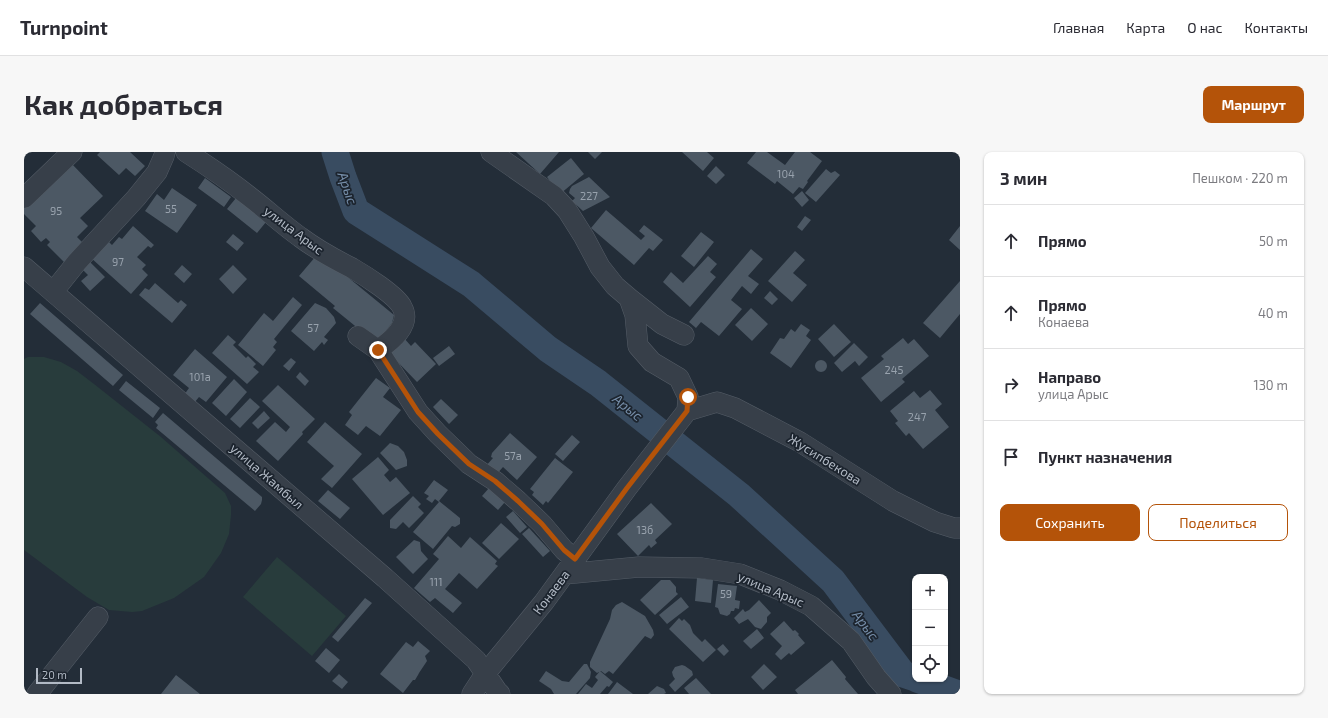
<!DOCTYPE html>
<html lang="ru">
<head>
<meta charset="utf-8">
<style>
	:root { --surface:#fff; --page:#f7f7f7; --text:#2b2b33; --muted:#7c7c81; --line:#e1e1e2; --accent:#b45309 }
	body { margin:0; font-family:"Exo 2",sans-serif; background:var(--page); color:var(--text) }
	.controls { position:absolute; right:12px; bottom:12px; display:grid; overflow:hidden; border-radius:8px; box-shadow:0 1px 3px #0004 }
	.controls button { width:36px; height:36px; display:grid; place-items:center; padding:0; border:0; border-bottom:1px solid var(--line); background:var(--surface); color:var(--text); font:20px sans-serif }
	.scale { position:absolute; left:12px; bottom:10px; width:46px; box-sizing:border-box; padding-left:4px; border:2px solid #b2bac5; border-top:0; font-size:11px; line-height:14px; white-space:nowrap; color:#b2bac5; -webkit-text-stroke:3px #1c242e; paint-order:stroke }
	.stop { position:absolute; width:12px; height:12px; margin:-9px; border:3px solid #b45309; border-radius:50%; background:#fff }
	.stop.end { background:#b45309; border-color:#fff; box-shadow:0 1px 4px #0008 }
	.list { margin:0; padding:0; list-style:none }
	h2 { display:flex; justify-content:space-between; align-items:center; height:52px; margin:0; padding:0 16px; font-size:17px }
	h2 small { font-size:13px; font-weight:400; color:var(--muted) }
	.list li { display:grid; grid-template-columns:26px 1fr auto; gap:12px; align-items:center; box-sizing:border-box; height:72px; padding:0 16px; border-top:1px solid var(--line) }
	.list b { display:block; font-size:15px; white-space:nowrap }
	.list p { margin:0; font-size:13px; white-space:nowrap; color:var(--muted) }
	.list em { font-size:13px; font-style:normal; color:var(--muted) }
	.actions { display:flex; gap:8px; padding:12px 16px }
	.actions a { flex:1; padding:9px 0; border:1px solid var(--accent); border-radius:8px; text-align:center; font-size:14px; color:var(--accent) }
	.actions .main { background:var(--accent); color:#fff }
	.icon { flex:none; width:22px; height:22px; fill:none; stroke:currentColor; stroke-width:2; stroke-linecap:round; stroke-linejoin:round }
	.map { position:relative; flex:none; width:936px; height:542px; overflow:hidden; border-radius:8px }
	header { display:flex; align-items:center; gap:24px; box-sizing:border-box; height:56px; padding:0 20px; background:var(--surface); border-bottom:1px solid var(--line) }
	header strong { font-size:19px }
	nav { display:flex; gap:22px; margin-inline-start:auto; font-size:14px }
	.intro { display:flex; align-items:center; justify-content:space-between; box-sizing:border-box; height:96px; padding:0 24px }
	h1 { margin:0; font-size:28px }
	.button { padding:10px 18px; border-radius:8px; background:var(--accent); color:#fff; font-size:14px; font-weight:700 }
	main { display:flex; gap:24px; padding:0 24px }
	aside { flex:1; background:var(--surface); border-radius:8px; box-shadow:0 1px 3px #0004 }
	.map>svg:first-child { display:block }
	.green { fill:#283c3c }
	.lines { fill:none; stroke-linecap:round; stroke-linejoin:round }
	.river { stroke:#394c61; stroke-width:27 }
	.building { fill:#4c5864 }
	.minor-casing { stroke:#555d67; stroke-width:21 }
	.minor { stroke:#373f49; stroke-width:20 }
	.route { stroke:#b45309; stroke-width:5 }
	.labels { text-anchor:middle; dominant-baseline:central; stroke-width:3.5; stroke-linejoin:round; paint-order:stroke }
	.number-label { font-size:11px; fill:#98a2ad }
	.street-label { font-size:13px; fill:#b2bac5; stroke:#1c242e }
	.water-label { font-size:14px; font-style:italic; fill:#748ca7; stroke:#1c242e }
</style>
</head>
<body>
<header>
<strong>Turnpoint</strong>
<nav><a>Главная</a><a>Карта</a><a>О нас</a><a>Контакты</a></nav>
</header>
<div class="intro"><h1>Как добраться</h1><a class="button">Маршрут</a></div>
<main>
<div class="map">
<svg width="936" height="542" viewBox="0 0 936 542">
	<rect width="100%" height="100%" fill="#232d38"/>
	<path class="green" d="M4,205h16l17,5 16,9 17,13 67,53 64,56 6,13v9l-2,19 -8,19 -17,24 -30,21 -32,13 -10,1 -23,-2 -22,-13 -63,-47v-191z
		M253,405l69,59 -34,40 -69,-59z"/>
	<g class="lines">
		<path class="river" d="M311,0l8,25 13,34 115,73 77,65 50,34 141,112 94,86 70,93 12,4
			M893,527l41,15"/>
	</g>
	<path class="building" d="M76,0h30l15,14 -10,10 -9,-8 -7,7 -22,-20z
		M492,0h43l-19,22z
		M564,0h14l-7,7z
		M658,0h25l7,6 -11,13z
		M732,0h11l18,13 10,-13h15l12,9 -15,20 1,1 -5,7 -4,-2 -6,7 -16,-13 -2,3 -28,-21z
		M547,6l13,16 -24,20 -13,-17z
		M46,10l33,34 -23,22 8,8 -11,11 9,9 -19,19 -20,-20 3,-3 -4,-4 -5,4 -10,-11 5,-5 -12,-12v-8z
		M692,14l9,9 -9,9 -9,-8z
		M802,17l5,4 4,-2 5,4 -24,27 -11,-9z
		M565,25l21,20 -27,14 -11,-10 3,-3 -6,-5 1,-4 2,-3z
		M181,26l26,19 -7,10 -26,-19z
		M148,36l25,17 -20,28 -32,-22 12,-17 7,6z
		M778,39l7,9 -7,7 -8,-9z
		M212,46l30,24 -9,11 -30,-24z
		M582,58l35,30 4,-4 -6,-5 5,-6 19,15 -10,11 -4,-3 -15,17 -43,-37z
		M781,64l6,4 -9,11 -5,-4z
		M109,74l21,19 -3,3 -3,-2 -11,11 9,8 -4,4 6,6 -17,19 -41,-37 16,-18 6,6 7,-8 3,2z
		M936,74v24l-11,-10z
		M677,80l13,10 -20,25 -13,-11z
		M209,82l11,9 -7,8 -11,-9z
		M727,97l12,10 -15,17 11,8 -8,10 -9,-8 -11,14 11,9 -23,27 -18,-14 -5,6 -7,-6z
		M771,99l10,9 -12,13 14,12 -15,17 -24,-21z
		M292,104h6l72,59 -2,8 -16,20 -43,-35 2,-2 -36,-30z
		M684,104l9,8 -7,8 6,5 -26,30 -27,-25 8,-10 12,11z
		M66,110l15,15 -15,14 -9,-10 7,-6 -6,-6z
		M158,113l10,9 -8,9 -10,-9z
		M209,113l14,14 -14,15 -14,-15z
		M936,129v33l-20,24 -17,-15z
		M131,131l23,20 3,-3 6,5 -15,18 -33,-28 6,-7 4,2z
		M746,139l8,8 -6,6 -8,-7z
		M269,145l9,8 -28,34 3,3 -4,5 3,3 -13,16 -25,-21 26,-32 9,8z
		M16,151l83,72 -10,11 -83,-72z
		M291,151l11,5 8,9 2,6 -12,14 4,3 -4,5 -2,-3 -8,9 -23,-20z
		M727,156l17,16 -16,17 -17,-16z
		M777,172l9,6 -4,6 5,4 -20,28 -21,-15 10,-15 4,1 7,-10 4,3z
		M810,172l17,18 -17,15 -16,-18z
		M204,183l8,7 -3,3 13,13 2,-2 8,8 -3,3 6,5 -12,12 -35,-31z
		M379,185l8,9 4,-4 21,22 -19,18 -29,-30z
		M879,186l5,6 6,-5 15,17 -27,23 3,3 -24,20 -20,-24 23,-19 -3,-3z
		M830,191l14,14 -9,9 -4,-5 -13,11 -8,-9z
		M425,194l6,8 -16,12 -6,-8z
		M171,197l32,28 -21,25 -7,-5 -5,6 -10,-8 5,-7 -16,-13z
		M267,206l5,4 -7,9 -6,-5z
		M791 214a6 6 0 1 1 12 0a6 6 0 1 1-12 0Z
		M276,220l9,9 -4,5 -9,-9z
		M352,226l14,10 -7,9 18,13 -21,26 -14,-10 -8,9 -13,-10 7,-10 -3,-3z
		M210,227l13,13 -21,24 -14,-13z
		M102,229l34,27 -7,10 -34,-28z
		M254,233l37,34 -13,13 1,2 -25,27 -22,-20 19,-19 11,10 4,-5 -28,-26z
		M906,238l12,14 -7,6 14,17 -26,22 -14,-16 -3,3 -11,-13 3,-2 -8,-10 24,-20 6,7z
		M226,246l10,9 -20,21 -10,-9z
		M417,247l17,16 -9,9 -16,-17z
		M240,259l6,7 -12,11 -6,-6z
		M139,261l99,84v3l-1,4 -6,7 -99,-83 2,-3 -3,-3z
		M301,270l37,32 -30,34 -11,-9 13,-13 -27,-24z
		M486,281l27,24 -20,23 -14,-13 -8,9 -10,-9 8,-9 -2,-1 1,-4z
		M548,283l8,7 -17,19 -8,-7z
		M366,291l8,3 6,6 3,8v6l-11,4 -16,-17z
		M354,305l11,13 -5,5 6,7 6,-5 14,16 -27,22 -31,-36z
		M531,306l18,14 -25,31 -2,-2 -3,4 -11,-10 2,-3 -4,-3z
		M410,328l14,10 -9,11 21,17v6l-5,3 -3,-1 -19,23 -20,-17 26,-30 -4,-3 -3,4 -6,-4 3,-3 -5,-3z
		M465,336l16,14 -7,8 -16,-14z
		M304,338l22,18 -10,11 -22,-18z
		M389,344l8,8 -3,3 6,6 -15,15 -6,-6 -7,7 -6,-1v-8z
		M627,351l21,21 -17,16 2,3 -6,5 -2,-3 -11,11 -21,-22z
		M489,359l14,16 -7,6 -14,-16z
		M477,371l18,16 -20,20 -17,-16z
		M505,376l21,23 -7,6 -21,-23z
		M424,384l13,12 9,-11 27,24 -2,3 3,2 -21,23 -18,-16 -14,16 17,14 -9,10 -18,-15 -5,4 -16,-14 25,-29 -6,-5z
		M390,388l6,2 1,9 7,8 -15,15 -17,-17z
		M673,426l16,2 -2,23 -16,-2z
		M637,428h9l6,7v5l2,2 -23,21 -15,-15z
		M694,432l19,2 -2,14 5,1 -1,8 -4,-1 -1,3h-3l-1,3 -3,2 -7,-2 -2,-6 -3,-1z
		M657,445l8,10 -22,17 -8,-9z
		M341,446l7,5 -34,39 -6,-5z
		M735,448l12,13 -4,4v5l-6,7 -6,-2 -7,-8 -9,5 -5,-6 9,-9 2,3 4,-2z
		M598,450l23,14 8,14 1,5 -3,4 -6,-3 -32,38 -4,-3 -4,3 -4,-3 -4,2 -7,-6v-5l20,-43 2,-9 4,-5z
		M655,466l3,3 2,-2 6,6 3,8 9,9 3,-3 11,11 -13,12 -34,-33z
		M760,469l9,10 2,-1 4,4 -1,1 7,8 -14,12 -2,-2 -8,7 -6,-6 7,-8 -12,-12z
		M733,477l7,9 -13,11 -8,-8z
		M394,489l12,10 -5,5 2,5 -8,12 -1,2 -3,5h-2l-10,13 -23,-19 26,-32 7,5z
		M699,492l6,7 -5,5 -7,-7z
		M302,496l14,12 -11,13 -14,-12z
		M808,508l14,17 -1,2 13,15h-60l-3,-4z
		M560,512h3l4,8 -1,6 -14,16h-22l-3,-5 -12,-8 7,-10 16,10 7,1z
		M740,512l13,13 -14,13 -12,-13z
		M658,513l3,1 7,5 1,4 -18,17 -6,-7 6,-6 -2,-3 -1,-4 3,-5z
		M576,519l13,11 -4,5 -2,-1 -7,8h-22l8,-10 6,4 6,-8 -3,-3z
		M315,522l9,8 -6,7 -10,-8z
		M152,523l24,19h-39z
		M672,526l15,16h-22l-5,-6z
		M593,530l16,12h-25z
		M633,534l7,3 2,4 -2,1h-16z"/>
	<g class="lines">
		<defs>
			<path id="minor" d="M162,0c22,14 44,29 64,45 17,13 33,28 50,40 16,12 34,22 52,31 12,7 44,27 50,39 10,18 -11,34 -24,43
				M467,0l63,44 13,14 17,27 16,30 15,19 14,12 6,17 3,31 14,16 27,16 9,19 -1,14
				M0,46l48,-46
				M0,115l361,311 91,82 21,31 3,3
				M29,140l24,-30 59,-64 21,-26 7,-16 1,-4
				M605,146l33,26 22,11
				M334,184l20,14 40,62 20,22 31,30 26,17 23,20 24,23 22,26 11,9
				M663,259l30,-9 18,6 65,34 93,59 42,21 19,6h6
				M541,422l74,-7 63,1 38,6 40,16 31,16 40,35 25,36 15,17
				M13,542l61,-77
				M448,542l13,-20 59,-72 83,-114 60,-77"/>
		</defs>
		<use href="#minor" class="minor-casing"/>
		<use href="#minor" class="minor"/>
	</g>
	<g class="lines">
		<path class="route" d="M354,198l40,62 20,22 31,30 26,17 23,20 24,23 22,26 11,9 52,-71 60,-77 1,-14"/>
	</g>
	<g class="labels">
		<g class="number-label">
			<text x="762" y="21">104</text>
			<text x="565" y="43">227</text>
			<text x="147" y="56">55</text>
			<text x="32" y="58">95</text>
			<text x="94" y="109">97</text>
			<text x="289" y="175">57</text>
			<text x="870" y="217">245</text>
			<text x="176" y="224">101а</text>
			<text x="893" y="264">247</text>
			<text x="489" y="303">57а</text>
			<text x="621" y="377">13б</text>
			<text x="412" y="429">111</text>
			<text x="702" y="441">59</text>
		</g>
		<g class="street-label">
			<text transform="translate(270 78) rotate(37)">улица Арыс</text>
			<text transform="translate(801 307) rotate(32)">Жусипбекова</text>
			<text transform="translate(243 324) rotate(41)">улица Жамбыл</text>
			<text transform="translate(747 437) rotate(23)">улица Арыс</text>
			<text transform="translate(527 440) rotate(-53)">Конаева</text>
		</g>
		<g class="water-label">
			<text transform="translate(324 36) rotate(71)">Арыс</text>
			<text transform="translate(604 255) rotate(39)">Арыс</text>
			<text transform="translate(842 473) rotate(53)">Арыс</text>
		</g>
	</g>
</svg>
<div class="controls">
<button>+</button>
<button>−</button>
<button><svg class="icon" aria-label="locate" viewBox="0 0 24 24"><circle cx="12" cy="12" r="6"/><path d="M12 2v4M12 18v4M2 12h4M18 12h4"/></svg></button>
</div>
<div class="scale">20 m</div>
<div class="stop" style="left:664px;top:245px"></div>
<div class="stop end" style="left:354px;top:198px"></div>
</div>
<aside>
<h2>3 мин<small>Пешком · 220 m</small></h2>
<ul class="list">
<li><svg class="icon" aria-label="ahead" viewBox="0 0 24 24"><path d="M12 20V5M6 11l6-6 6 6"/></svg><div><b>Прямо</b></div><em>50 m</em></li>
<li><svg class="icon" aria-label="ahead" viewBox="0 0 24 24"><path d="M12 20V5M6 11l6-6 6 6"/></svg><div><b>Прямо</b><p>Конаева</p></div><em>40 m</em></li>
<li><svg class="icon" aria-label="right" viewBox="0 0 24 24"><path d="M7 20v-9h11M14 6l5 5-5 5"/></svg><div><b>Направо</b><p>улица Арыс</p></div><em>130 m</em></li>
<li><svg class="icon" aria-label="arrive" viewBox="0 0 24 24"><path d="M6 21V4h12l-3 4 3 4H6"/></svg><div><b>Пункт назначения</b></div></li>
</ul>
<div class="actions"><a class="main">Сохранить</a><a>Поделиться</a></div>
</aside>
</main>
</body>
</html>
